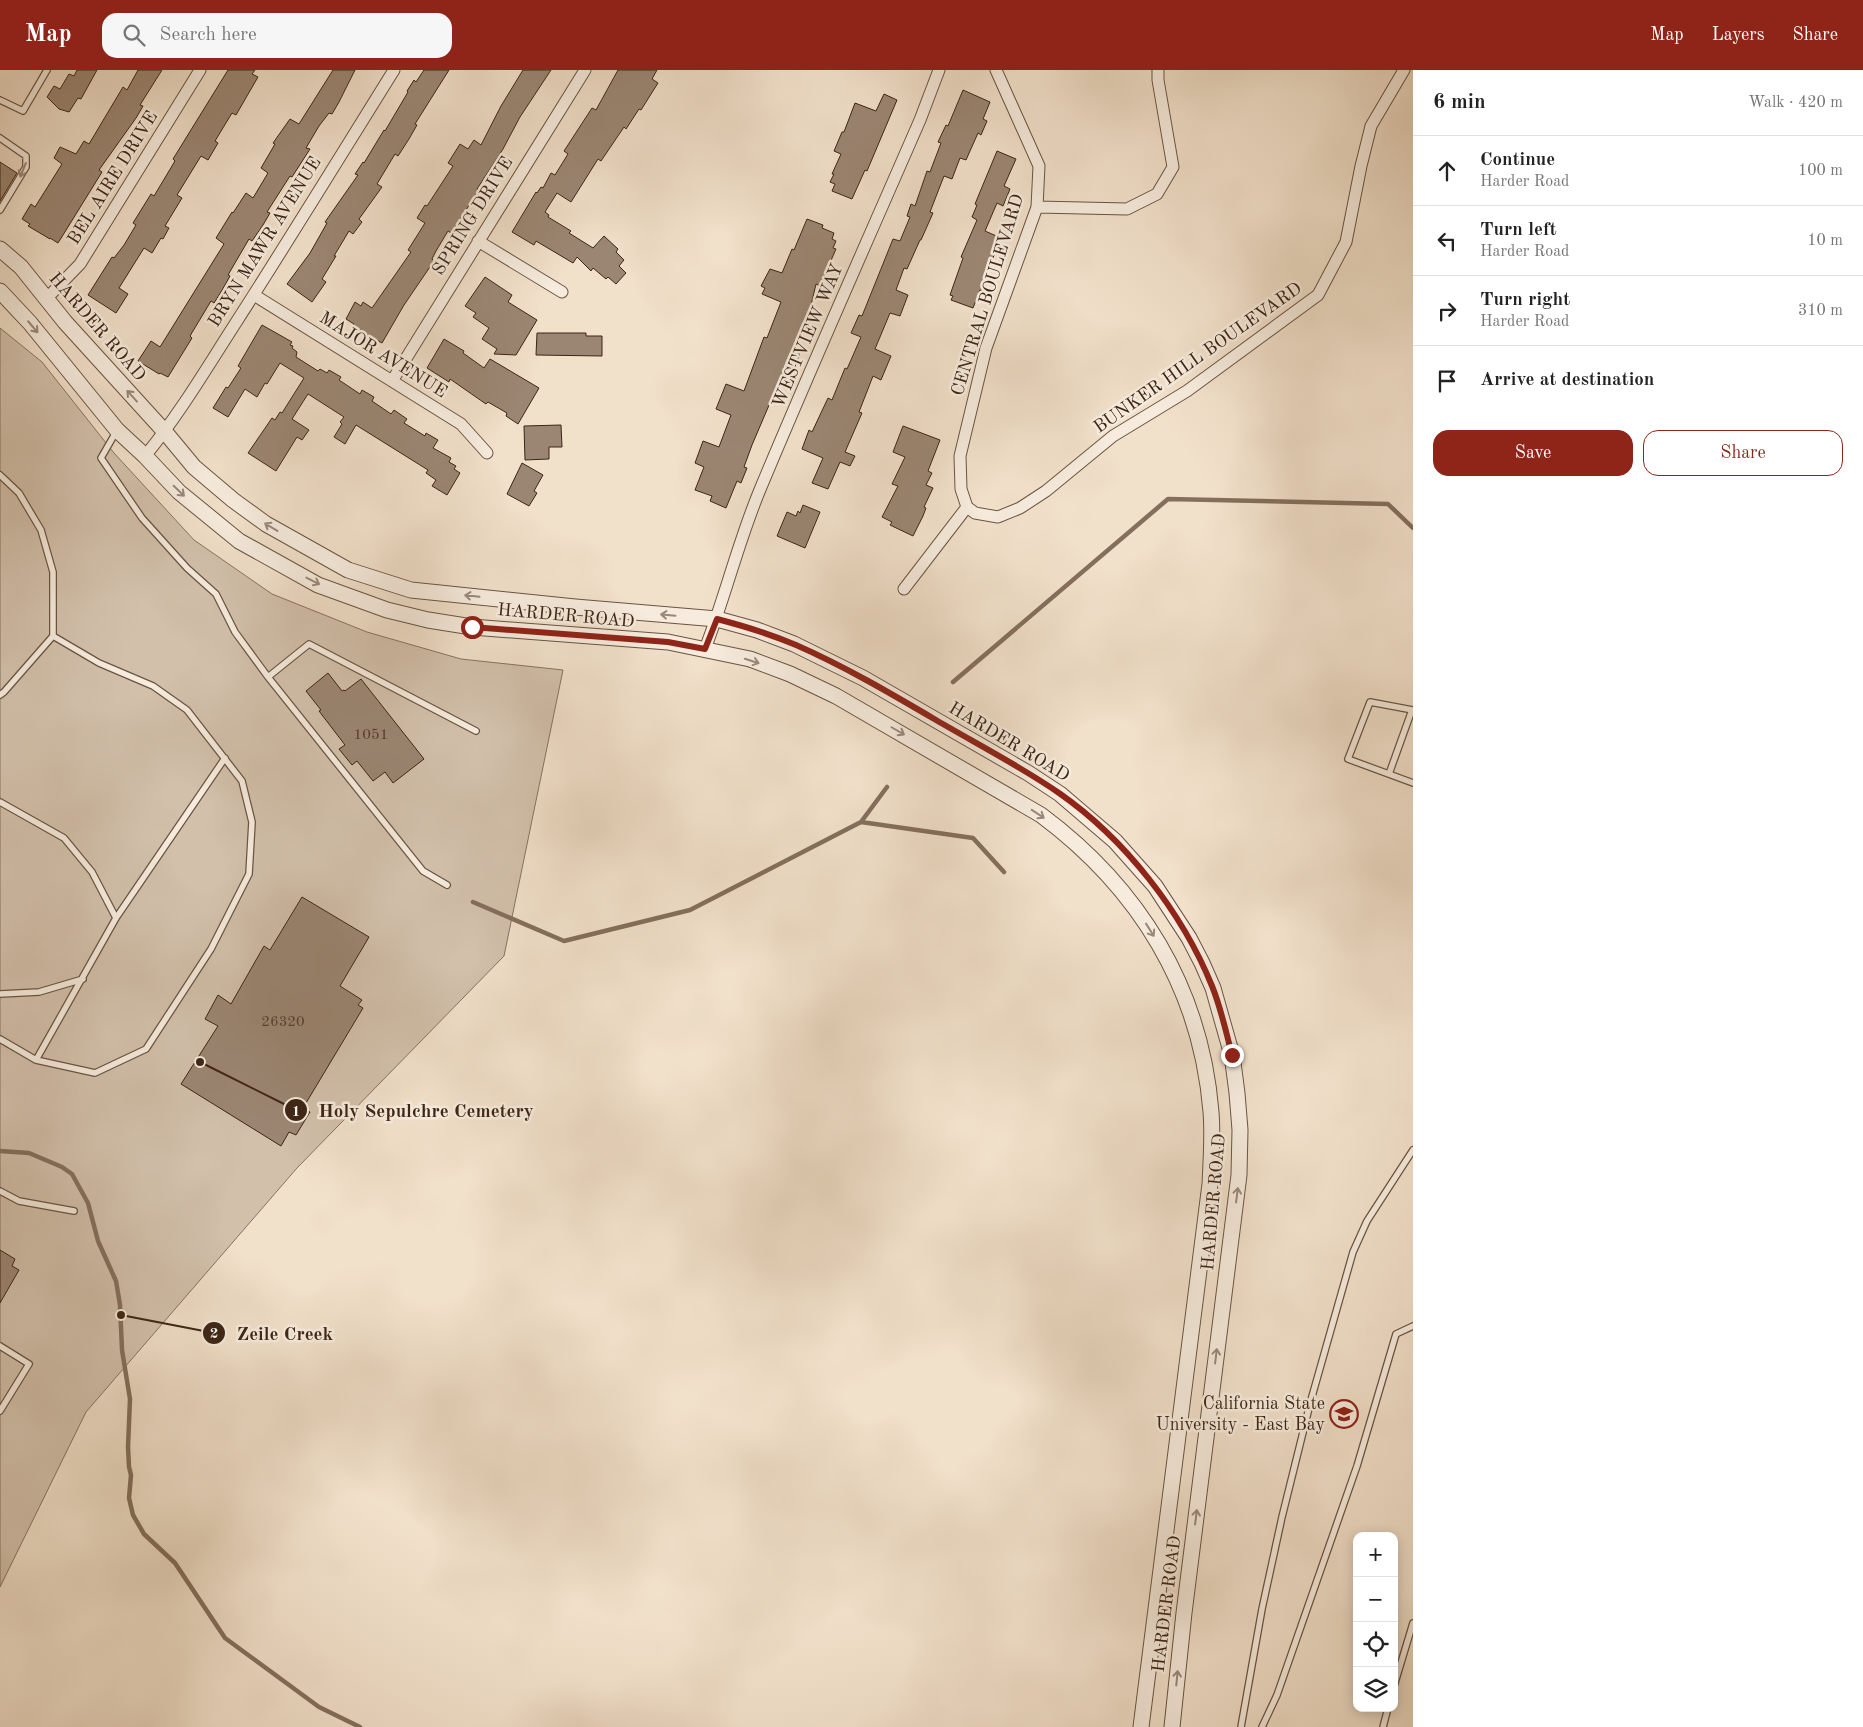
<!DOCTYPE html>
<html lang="en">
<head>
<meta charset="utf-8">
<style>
	:root { --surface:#fff; --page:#f6f6f6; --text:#222; --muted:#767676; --line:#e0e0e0; --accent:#8f2418 }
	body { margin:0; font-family:"Old Standard TT",serif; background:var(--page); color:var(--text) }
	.controls { position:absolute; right:15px; bottom:15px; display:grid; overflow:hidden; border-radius:10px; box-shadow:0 2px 12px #0003 }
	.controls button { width:45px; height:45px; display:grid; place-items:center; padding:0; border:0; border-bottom:1px solid var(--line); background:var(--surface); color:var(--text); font:25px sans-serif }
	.stop { position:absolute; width:15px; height:15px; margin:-11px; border:4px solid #8f2418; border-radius:50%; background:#fff }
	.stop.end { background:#8f2418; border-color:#fff; box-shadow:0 1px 5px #0008 }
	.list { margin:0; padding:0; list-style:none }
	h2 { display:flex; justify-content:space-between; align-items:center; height:65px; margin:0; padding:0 20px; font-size:21px }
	h2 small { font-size:16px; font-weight:400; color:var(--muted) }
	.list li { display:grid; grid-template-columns:32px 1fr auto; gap:15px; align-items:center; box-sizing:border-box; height:70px; padding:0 20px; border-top:1px solid var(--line) }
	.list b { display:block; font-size:19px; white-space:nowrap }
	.list p { margin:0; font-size:16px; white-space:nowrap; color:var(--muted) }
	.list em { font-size:16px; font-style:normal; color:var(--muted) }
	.actions { display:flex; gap:10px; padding:15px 20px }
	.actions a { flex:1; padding:11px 0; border:1px solid var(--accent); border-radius:15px; text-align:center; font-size:18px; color:var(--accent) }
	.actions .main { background:var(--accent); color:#fff }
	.icon { flex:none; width:28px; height:28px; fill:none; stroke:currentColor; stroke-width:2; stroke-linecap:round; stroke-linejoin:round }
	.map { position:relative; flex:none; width:1413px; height:1657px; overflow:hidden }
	header { display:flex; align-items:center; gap:30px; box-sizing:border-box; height:70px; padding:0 25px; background:var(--accent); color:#fff }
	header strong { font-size:24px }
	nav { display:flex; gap:28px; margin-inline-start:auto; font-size:18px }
	.search { width:350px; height:45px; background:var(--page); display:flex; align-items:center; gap:12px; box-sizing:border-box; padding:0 18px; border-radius:15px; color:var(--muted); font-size:19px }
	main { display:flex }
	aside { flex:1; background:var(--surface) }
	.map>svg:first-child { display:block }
	.green { fill:#d2c0ab; stroke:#887260 }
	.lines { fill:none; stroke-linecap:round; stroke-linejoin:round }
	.stream { stroke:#846f5c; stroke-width:4.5 }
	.building { fill:#9b8673; stroke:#3d2515 }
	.service-casing { stroke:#6a5442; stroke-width:8 }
	.minor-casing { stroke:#6a5442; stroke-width:13 }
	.tertiary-casing { stroke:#6a5442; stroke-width:17 }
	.service { stroke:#f6ebdd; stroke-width:5.5 }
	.minor { stroke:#f6ebdd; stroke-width:11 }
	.tertiary { stroke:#f6ebdd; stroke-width:15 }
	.oneway { stroke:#9a8879 }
	.route { stroke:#8f2418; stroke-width:6 }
	.labels { text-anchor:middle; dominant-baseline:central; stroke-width:5; stroke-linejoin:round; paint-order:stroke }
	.number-label { font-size:15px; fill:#543d2c }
	.street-label { font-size:18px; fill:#3d2515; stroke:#f6ebdd }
	.poi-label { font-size:18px; fill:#3d2515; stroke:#f6ebdd; text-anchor:end }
	.leader { fill:none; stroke:#3d2515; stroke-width:2 }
	.callout-dot { fill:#3d2515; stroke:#f6ebdd; stroke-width:2 }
	.mark-label { font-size:15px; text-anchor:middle; font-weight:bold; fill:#fff }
	.callout-label { font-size:19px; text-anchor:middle; font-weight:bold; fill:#3d2515; stroke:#f6ebdd; stroke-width:5; stroke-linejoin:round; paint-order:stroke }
</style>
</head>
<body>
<header>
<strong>Map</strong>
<div class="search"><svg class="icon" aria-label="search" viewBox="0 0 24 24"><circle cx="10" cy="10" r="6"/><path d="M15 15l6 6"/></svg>Search here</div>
<nav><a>Map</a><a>Layers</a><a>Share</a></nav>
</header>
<main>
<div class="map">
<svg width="1413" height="1657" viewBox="0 0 1413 1657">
	<rect width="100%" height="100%" fill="#f1e0ca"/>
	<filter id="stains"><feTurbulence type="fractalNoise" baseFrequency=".004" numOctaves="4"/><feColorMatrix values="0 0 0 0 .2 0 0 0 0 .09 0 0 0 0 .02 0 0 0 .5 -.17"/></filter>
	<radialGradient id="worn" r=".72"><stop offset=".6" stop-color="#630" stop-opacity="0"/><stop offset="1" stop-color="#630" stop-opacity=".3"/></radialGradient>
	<path class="green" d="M0,258l42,34 72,91 80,87 78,54 95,38 94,27 102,11 -59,286 -207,212 -211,244 -86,175z"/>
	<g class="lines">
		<path class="stream" d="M953,612l215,-183 220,5 25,24
			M861,752l112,16 31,34
			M473,832l91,39 126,-31 171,-88 26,-35
			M0,1081l29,2 33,14 10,7 16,29 10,38 18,40 4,24 2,45 8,49 -2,48 1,20 2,8 -2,23 4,17 11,19 31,29 50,75 94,69 41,20"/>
	</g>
	<path class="building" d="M77,0h20l-16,29 -3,-1 -9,14 -10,-3 -12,-12 7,-11 6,3 9,-15 5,2z
		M138,0h24l-22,35 3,1 -7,12 -37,52 3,2 -44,71 -8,-5v1l-22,-13 2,-2 -8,-5 9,-15 4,3 27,-43 -8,-6 6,-11 16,7 8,-13 5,3 34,-57 4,3z
		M228,0h27l-3,4 6,3 -22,38 -4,-2 -17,28 3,2 -10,17 -7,-4 -24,39 5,3 -17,28 4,2 -6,11 -2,-1 -9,15 -8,-5 -25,40 9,6 -12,19 -28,-18 24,-38 2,1 10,-13 12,-20 -3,-2 18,-29 3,2 21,-35 -2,-2z
		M333,0h22l-16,32 -7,12 -3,-1 -10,13 -13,22 4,1 -18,28 -2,-1 -23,36 3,1 -7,12 -11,16 -3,-2 -21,36 2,1 -9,16 -7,11 -3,-2 -21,35 2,2 -24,39 -8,-4 -1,1 -21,-13 13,-20 9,6 64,-103 -8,-6 16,-26 1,1 13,-20 7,5 15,-25 -7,-5 14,-24 -2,-1 17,-24 9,5z
		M424,0h25l-34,54 2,1 -8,14 -11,17 -3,-2 -18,30 5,3 -23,32 3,3 -9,12 -4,-3 -15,25h2l-14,23 4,3 -14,20 -25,-18 23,-31 17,-30 -2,-1 33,-47 -3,-1 8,-12 1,1 20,-33 1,1 23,-39 -1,-1 7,-11 2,2z
		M523,0h28l-31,47 -17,32 -26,40 2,1 -28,43 -3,-2 -12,20 -4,8 2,2 -30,44 -22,38 -30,-16 2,-3 -8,-5 9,-17 6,4 2,-4 9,6 39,-56 -3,-2 17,-27 -8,-5 8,-13 2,1 26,-40 -5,-3 12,-19 8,5 6,-9 7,5 20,-39z
		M618,0h39l-5,9 6,4 -17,27 -2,-1 -13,20 -2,-2 -23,34 -3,-2 -27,43 -14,-9 -12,19 4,3 -1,2 23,14 -2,2 24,15 11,-12 14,13 -2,3 8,8 -5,6 7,7 -10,11 -8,-7 -2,2 -13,-11 -2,3 -14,-14 -4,6 -37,-22 -2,4 -22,-13 24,-40 1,1 4,-6 2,1 8,-15 4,2 13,-21 -4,-3 28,-43 4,2z
		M963,20l27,12 -7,17 4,2 -6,14 -3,-2 -12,27 -6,-2 -8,21 -8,-3 -14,36 3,1 -12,27h-1l-13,29 -3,-1 -8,22 12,5 -8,21 -10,-3 -15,36 16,7 -10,24 -8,-4 -14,36 3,1 -17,39 10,4 -5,10 -10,-4 -12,27 -16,-6 11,-25 -21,-9 7,-19 3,2 16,-34 4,2 13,-32 2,1 14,-32 -10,-4 8,-18 3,1 31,-77 7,2 10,-24 -3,-1 4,-12 4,2 12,-35 3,1 11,-29 -3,-1 8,-17 2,1z
		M884,24l13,6 -30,71 -2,-1 -13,29 -20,-8 3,-7 -5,-2 4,-8h-2l9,-20 -7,-3 8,-19h2l11,-29 21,8z
		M997,81l19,8 -12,27 6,3 -7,17 -6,-3 -12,28 16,7 -15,37 3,1 -6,16 -3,-2 -7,18 -22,-8 2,-4 -3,-1 13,-37 -2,-1 16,-37 -5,-3 5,-12 -2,-1z
		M0,92l17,11 -17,28z
		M807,149l16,6 -1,3 12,5 -2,6 4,2 -3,7 3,1 -16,37 -4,-2 -7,30 -15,33 6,3 -3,13 -6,10 -7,-3 -32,75 -8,22 3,1 -6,15 -4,-2 -11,27 -16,-7 2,-5 -17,-6 9,-23 -9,-4 8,-22 16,6 12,-32 -15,-6 10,-25 18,7 20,-54 3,1 14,-36 -19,-8 3,-6 -4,-2 9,-17 12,4 10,-24 2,1z
		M485,207l27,18 -4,7 29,18 -21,35 -22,-1 3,-5 -15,-10 7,-11 -16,-11 3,-4 -11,-7z
		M262,255l30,17 -2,3 3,1 -1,2 5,4 -1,5 22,14 2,-2 7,4 2,-3 12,7 -2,3 21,14 2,-4 12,7 -2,4 19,13 3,-4 13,9 -3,4 21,13 1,-3 12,7 -5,8 18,10 -2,4 7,4 -2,3 6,4 -13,22 -15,-9 4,-6 -10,-7 2,-3 -72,-45 -11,19 -11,-7 8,-13 -2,-2 4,-5 -36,-23 -16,25 17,11 -7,10 -5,-3 -21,34 -28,-18 24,-35 3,2 5,-8 2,1 22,-35 -24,-15 -13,21 -2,-1 -8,14 -12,-8 -17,28 -15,-9 13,-21 2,1 13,-20 -3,-2z
		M537,263h49v3h16v20l-66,-1z
		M444,269l20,12 -1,2 21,15 6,-9 49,29 -21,36 -12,-8 1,-3 -19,-11 -2,2 -36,-25 -1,3 -22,-14z
		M561,355l1,22h-13v12l-24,1 -1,-34z
		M903,356l37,14 -12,31 4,2 -6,12 7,3 -9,19 2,1 -3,8 -10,20 -23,-11 2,-3 -10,-5 16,-31 -6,-2 13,-27 -12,-5z
		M522,393l21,12 -9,16 3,2 -8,13 -22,-12z
		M803,435l17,7 -15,36 -28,-12 10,-24 9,4 2,-5 2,2z
		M328,603l14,18 2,-1 1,1 16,-12 63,80 -31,24 -8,-11 -12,9 -16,-20 -5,4 -13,-16 6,-4 -26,-34 2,-1 -15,-19z
		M302,827l67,40 -29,49 22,14 -4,5 5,3 -60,100 7,4 -14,23 -7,-3 -8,14 -100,-62 37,-58 -13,-7 13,-24 13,9 33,-58 6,4z
		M0,1180l15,9 -3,7 7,4 -19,33z"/>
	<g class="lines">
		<defs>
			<path id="service" d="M0,30l23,11 24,-41
				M0,68l26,18v11l-26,43
				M116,362l-15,26 41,60 45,50 29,26 19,38 33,45 41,-33 167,87
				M0,405l19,18 22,37 12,42v64l-49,56 -4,3
				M268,607l155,194 24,14
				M1413,640l-43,-8 -22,57 65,24
				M1389,704l23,-64
				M0,732l64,36 28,34 24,46
				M0,924l39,-2 44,-13
				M0,969l36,21 59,13 51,-24 65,-100 38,-75 3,-52 -10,-41 -55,-71 -34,-24 -54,-23 -46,-27
				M36,990l80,-142 109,-160
				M0,1121l19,10 55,10
				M0,1276l29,18 -29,47
				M1394,1616l19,-63
				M1241,1657l21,-118 20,-92 29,-117 42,-148 14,-31 46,-71
				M1262,1657l15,-32 80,-229 39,-132 17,-8
				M1383,1657l5,-19"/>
			<path id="minor" d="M1037,137l90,2 30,-15 16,-27 -15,-87v-10
				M478,171l84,51
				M254,225l207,129 26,29
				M47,228l33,-34 120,-194
				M392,311l193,-311
				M145,386c34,-41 61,-87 90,-132 54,-84 106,-169 159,-254
				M967,437l8,6 23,4 22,-9 26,-17 67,-55 74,-45 131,-96 28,-53 15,-76 10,-40 33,-56
				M967,437l-6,-18 -1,-33 26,-108 51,-141 2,-41 -43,-96
				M904,519l63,-82
				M705,579c20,-52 33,-106 54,-157 52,-125 107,-248 161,-372l19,-50"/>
			<path id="tertiary" d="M0,179l21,18 44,55 100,110 29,35 39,33 33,24 82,46 63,20 164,17 142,12 40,11 37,14 69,34 165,95 32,21 55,47 40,45 34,52 13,25 11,25 19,67 5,38 3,37 -1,45 -55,438 -12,114
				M0,221l30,32 87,107 28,26 34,36 60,49 79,44 69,25 41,10 44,7 196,15 82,17 40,15 46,22 205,119c98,73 160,173 170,297 2,24 0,48 -1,72l-69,543"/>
		</defs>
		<use href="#service" class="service-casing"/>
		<use href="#minor" class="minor-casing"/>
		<use href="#tertiary" class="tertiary-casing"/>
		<use href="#service" class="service"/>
		<use href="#minor" class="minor"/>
		<use href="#tertiary" class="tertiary"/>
	</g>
	<defs><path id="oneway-shaft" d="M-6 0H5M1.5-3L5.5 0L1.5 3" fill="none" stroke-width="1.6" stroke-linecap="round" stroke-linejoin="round" transform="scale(1.25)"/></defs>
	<g class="oneway">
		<use href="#oneway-shaft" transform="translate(23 100) rotate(112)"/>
		<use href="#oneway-shaft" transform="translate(33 257) rotate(50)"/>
		<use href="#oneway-shaft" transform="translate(132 326) rotate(-132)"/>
		<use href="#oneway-shaft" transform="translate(179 421) rotate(44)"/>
		<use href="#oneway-shaft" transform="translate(271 457) rotate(-149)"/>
		<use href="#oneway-shaft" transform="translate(313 511) rotate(27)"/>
		<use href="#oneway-shaft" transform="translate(472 526) rotate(-174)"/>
		<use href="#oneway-shaft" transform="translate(668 545) rotate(-175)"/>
		<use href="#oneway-shaft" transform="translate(752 591) rotate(18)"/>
		<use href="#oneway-shaft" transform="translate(898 661) rotate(30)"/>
		<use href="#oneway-shaft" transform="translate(1038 744) rotate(33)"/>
		<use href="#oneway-shaft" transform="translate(1150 860) rotate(58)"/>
		<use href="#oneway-shaft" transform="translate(1237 1125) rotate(-83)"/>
		<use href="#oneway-shaft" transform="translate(1216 1286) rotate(-83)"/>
		<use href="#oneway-shaft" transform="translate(1196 1447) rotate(-83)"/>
		<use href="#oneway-shaft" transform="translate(1177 1608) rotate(-84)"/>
	</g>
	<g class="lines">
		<path class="route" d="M472,557l196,15 37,7 12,-30c27,7 53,15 79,26 48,21 94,48 140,75 41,24 84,46 123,73 66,46 123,119 153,193 9,22 14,46 20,69"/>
	</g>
	<defs>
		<symbol id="university-ring" viewBox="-11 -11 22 22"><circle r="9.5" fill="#f6ebdd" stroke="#8f2418" stroke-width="1.5"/><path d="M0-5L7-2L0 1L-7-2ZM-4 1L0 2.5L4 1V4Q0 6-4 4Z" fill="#8f2418"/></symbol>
	</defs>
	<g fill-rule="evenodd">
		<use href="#university-ring" x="1328" y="1328" width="32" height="32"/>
	</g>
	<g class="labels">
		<g class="number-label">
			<text x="371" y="665">1051</text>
			<text x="283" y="952">26320</text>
		</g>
		<g class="street-label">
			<text transform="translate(113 108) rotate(-58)">BEL AIRE DRIVE</text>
			<text transform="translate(473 146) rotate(-58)">SPRING DRIVE</text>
			<text transform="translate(265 172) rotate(-58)">BRYN MAWR AVENUE</text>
			<text transform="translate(988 225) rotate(-73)">CENTRAL BOULEVARD</text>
			<text transform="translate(97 257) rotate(49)">HARDER ROAD</text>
			<text transform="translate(808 266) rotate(-67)">WESTVIEW WAY</text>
			<text transform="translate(383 285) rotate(32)">MAJOR AVENUE</text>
			<text transform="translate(1198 288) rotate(-35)">BUNKER HILL BOULEVARD</text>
			<text transform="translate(566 546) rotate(5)">HARDER ROAD</text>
			<text transform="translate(1009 672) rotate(31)">HARDER ROAD</text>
			<text transform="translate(1214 1132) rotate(-85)">HARDER ROAD</text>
			<text transform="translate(1167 1534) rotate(-83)">HARDER ROAD</text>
		</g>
		<g class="poi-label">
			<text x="1325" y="1334">California State<tspan x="1325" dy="21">University - East Bay</tspan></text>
		</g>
	</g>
	<path class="leader" d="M200 992L296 1040M121 1245L214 1263"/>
	<g class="callout-dot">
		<circle cx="200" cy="992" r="5"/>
		<circle cx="121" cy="1245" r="5"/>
		<circle cx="296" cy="1040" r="12"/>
		<circle cx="214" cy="1263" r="12"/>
	</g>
	<g class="mark-label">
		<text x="296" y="1046">1</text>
		<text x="214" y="1268">2</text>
	</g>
	<g class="callout-label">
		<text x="426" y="1047">Holy Sepulchre Cemetery</text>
		<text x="285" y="1270">Zeile Creek</text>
	</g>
	<rect width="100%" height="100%" filter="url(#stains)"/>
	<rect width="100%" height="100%" fill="url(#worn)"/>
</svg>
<div class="controls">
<button>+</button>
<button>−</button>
<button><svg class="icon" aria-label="locate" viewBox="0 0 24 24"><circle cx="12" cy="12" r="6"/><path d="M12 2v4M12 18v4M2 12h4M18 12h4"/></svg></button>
<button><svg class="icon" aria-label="layers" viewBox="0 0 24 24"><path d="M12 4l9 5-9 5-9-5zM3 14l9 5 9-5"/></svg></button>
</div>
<div class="stop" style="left:472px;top:557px"></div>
<div class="stop end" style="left:1232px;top:985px"></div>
</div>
<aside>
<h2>6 min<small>Walk · 420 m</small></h2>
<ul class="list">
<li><svg class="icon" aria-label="ahead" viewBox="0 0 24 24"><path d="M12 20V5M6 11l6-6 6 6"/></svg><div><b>Continue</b><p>Harder Road</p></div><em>100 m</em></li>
<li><svg class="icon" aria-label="left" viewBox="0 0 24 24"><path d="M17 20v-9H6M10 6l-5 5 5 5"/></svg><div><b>Turn left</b><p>Harder Road</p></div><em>10 m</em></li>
<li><svg class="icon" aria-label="right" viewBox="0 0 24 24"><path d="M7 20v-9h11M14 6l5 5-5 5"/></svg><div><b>Turn right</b><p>Harder Road</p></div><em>310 m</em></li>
<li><svg class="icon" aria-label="arrive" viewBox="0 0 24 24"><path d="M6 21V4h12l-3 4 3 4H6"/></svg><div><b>Arrive at destination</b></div></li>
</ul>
<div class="actions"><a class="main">Save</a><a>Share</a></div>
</aside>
</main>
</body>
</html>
